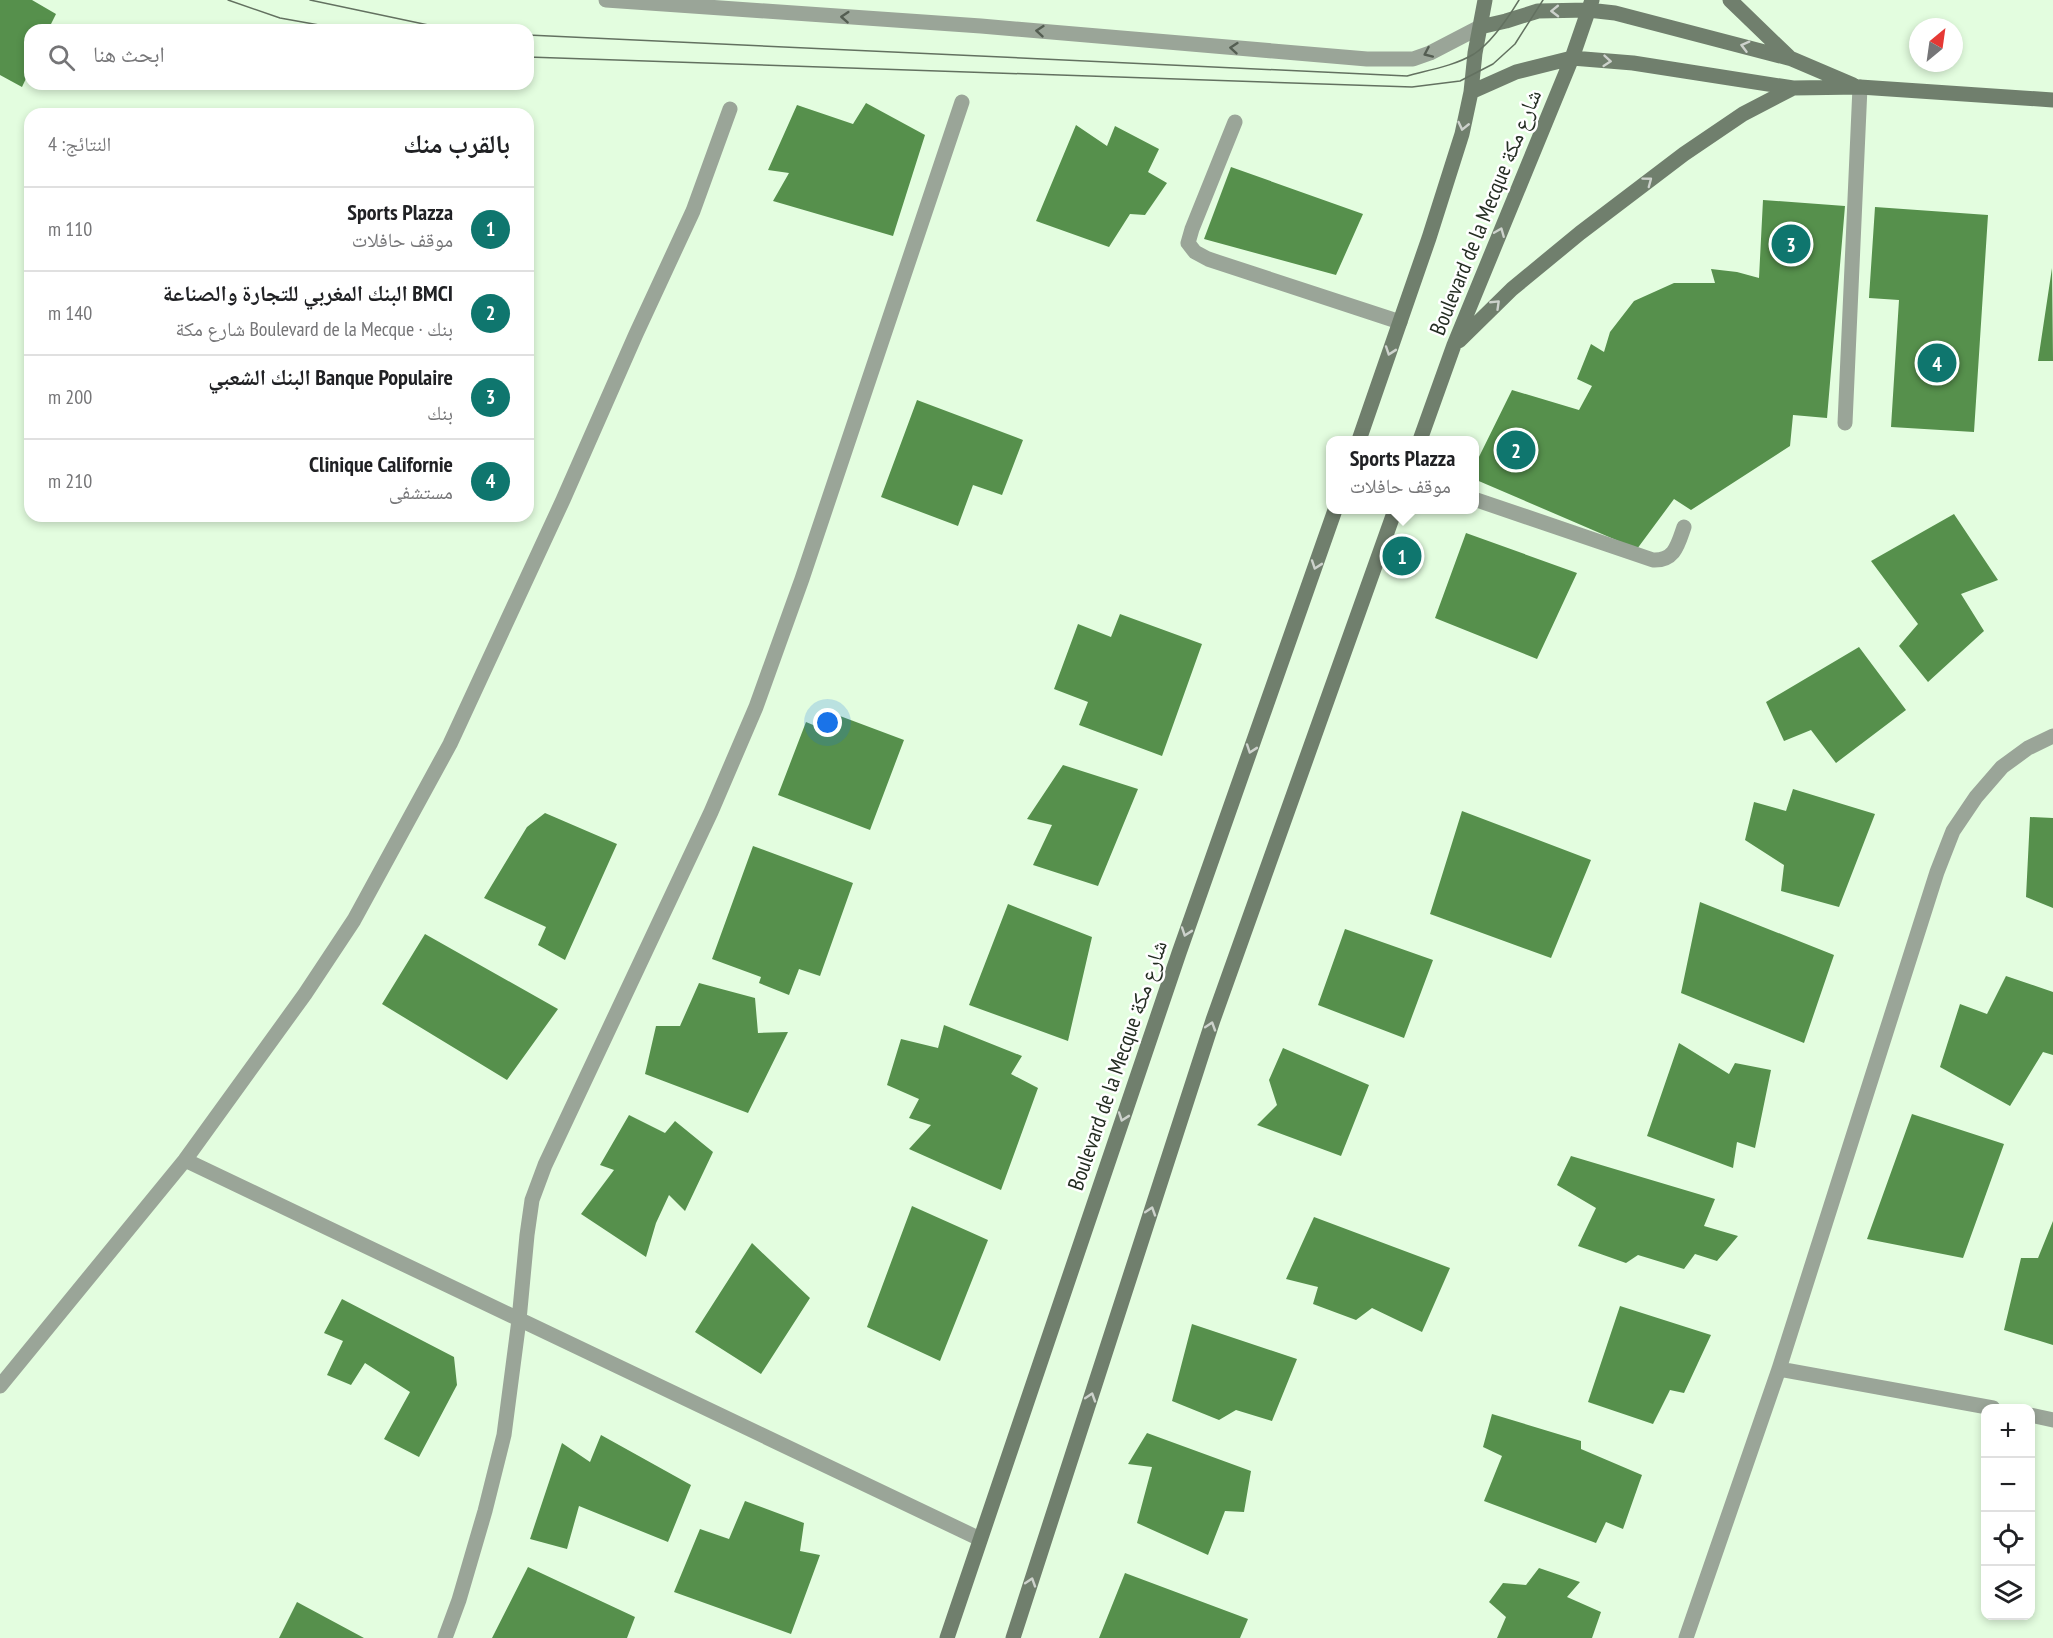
<!DOCTYPE html>
<html lang="ar">
<head>
<meta charset="utf-8">
<style>
	:root { --surface:#fff; --page:#f2f2f2; --text:#202124; --muted:#757577; --line:#e0e0e0; --accent:#0f766e }
	body { margin:0; font-family:"PT Sans Narrow","Noto Naskh Arabic",sans-serif; background:var(--page); color:var(--text); direction:rtl }
	.controls { position:absolute; right:18px; bottom:18px; display:grid; overflow:hidden; border-radius:12px; box-shadow:0 3px 9px #0003 }
	.controls button { width:54px; height:54px; display:grid; place-items:center; padding:0; border:0; border-bottom:2px solid var(--line); background:var(--surface); color:var(--text); font:30px sans-serif }
	.compass { position:absolute; left:1909px; top:18px; width:54px; height:54px; border-radius:50%; background:var(--surface); box-shadow:0 3px 9px #0003; rotate:29deg }
	.you { position:absolute; left:828px; top:723px; width:21px; height:21px; margin:-15px; border:4px solid #fff; border-radius:50%; background:#1a73e8; box-shadow:0 0 0 9px #1a73e833 }
	.badge { display:grid; place-items:center; width:39px; height:39px; border-radius:50%; background:var(--accent); color:#fff; font-size:20px; font-weight:700 }
	.pin { position:absolute; translate:-50% -50%; border:3px solid #fff; box-shadow:0 2px 6px #0006 }
	.popup { position:absolute; left:1326px; top:436px; width:153px; height:78px; box-sizing:border-box; display:grid; place-content:center; border-radius:12px; background:var(--surface); filter:drop-shadow(0 2px 4px #0005); font-size:20px; white-space:nowrap; color:var(--muted) }
	.popup b { font-size:22px; color:var(--text) }
	.popup::after { content:''; position:absolute; left:50%; top:100%; margin-left:-12px; border:12px solid transparent; border-top-color:var(--surface) }
	.list { margin:0; padding:0; list-style:none }
	h2 { display:flex; justify-content:space-between; align-items:center; height:78px; margin:0; padding:0 24px; font-size:26px }
	h2 small { font-size:20px; font-weight:400; color:var(--muted) }
	.list li { display:grid; grid-template-columns:39px 1fr auto; gap:18px; align-items:center; box-sizing:border-box; height:84px; padding:0 24px; border-top:2px solid var(--line) }
	.list b { display:block; font-size:22px; white-space:nowrap }
	.list p { margin:0; font-size:20px; white-space:nowrap; color:var(--muted) }
	.list em { font-size:20px; font-style:normal; color:var(--muted) }
	.icon { flex:none; width:33px; height:33px; fill:none; stroke:currentColor; stroke-width:2; stroke-linecap:round; stroke-linejoin:round }
	.map { position:relative; flex:none; width:2053px; height:1638px; overflow:hidden; direction:ltr }
	.search { position:absolute; background:var(--surface); box-shadow:0 3px 9px #0003; left:24px; top:24px; width:510px; height:66px; display:flex; align-items:center; gap:15px; box-sizing:border-box; padding:0 21px; border-radius:18px; color:var(--muted); font-size:22px }
	.panel { position:absolute; background:var(--surface); box-shadow:0 3px 9px #0003; left:24px; top:108px; width:510px; height:414px; border-radius:18px; direction:rtl }
	.map>svg:first-child { display:block }
	.building { fill:#56904c }
	.lines { fill:none; stroke-linecap:round; stroke-linejoin:round }
	.lane { stroke:#9aa598; stroke-width:15 }
	.street { stroke:#9aa598; stroke-width:15 }
	.secondary { stroke:#707f6d; stroke-width:15 }
	.tram { stroke:#637160; stroke-width:1.5 }
	.oneway { stroke:#cdd2cc }
	.oneway2 { stroke:#545e52 }
	.labels { text-anchor:middle; dominant-baseline:central; stroke-width:5; stroke-linejoin:round; paint-order:stroke }
	.street-label { font-size:22px; fill:#252e23; stroke:#fff }
</style>
</head>
<body>
<div class="map">
<svg width="2053" height="1638" viewBox="0 0 2053 1638">
	<rect width="100%" height="100%" fill="#e3fddf"/>
	<path class="building" d="M0,0h32l24,14 -8,16h-18v40l-8,17 -22,-12z
		M866,103l59,32 -32,101 -120,-35 16,-28 -21,-3 29,-65 56,19z
		M1076,125l31,21 8,-20 44,23 -11,23 19,11 -22,32 -15,-1 -21,33 -73,-26z
		M1231,167l132,47 -27,61 -132,-36z
		M1763,200l82,6 -18,212 -34,-3 -3,31 -99,64 -17,-11 -37,50 -163,-70v-12l38,-77 67,20 13,-24 -15,-7 14,-35 13,8 6,-20 24,-31 40,-18h41l-4,-14 26,3 22,6z
		M1875,207l113,8 -14,217 -83,-5 8,-127 -30,-2z
		M2052,268l1,93h-15z
		M917,400l106,40 -21,55 -29,-10 -15,41 -77,-29z
		M1954,514l44,66 -37,14 23,37 -56,51 -29,-36 19,-22 -47,-63z
		M1466,533l111,40 -40,86 -102,-41z
		M1120,614l82,30 -40,112 -83,-31 9,-23 -34,-13 24,-65 33,13z
		M1859,647l47,63 -70,53 -25,-33 -27,11 -18,-39z
		M824,710l80,30 -34,90 -92,-35 28,-73 12,5z
		M1063,765l75,24 -40,97 -65,-21 19,-40 -25,-6z
		M1793,789l82,25 -36,93 -58,-16 3,-26 -39,-25 9,-38 32,9z
		M1462,811l129,49 -40,98 -121,-44z
		M545,813l72,31 -52,116 -27,-15 8,-18 -62,-29 43,-71z
		M2030,817l23,1v90l-27,-11z
		M753,846l100,37 -33,93 -21,-7 -10,26 -30,-12 2,-6 -49,-18z
		M1700,902l134,53 -30,88 -123,-50z
		M1008,904l84,33 -24,104 -99,-36z
		M1345,929l88,31 -29,78 -86,-33z
		M425,934l133,75 -51,71 -125,-76z
		M2006,976l47,16v63l-10,-3 -33,54 -70,-39 20,-63 27,10z
		M699,983l56,15 3,35 30,-1 -40,81 -103,-39 11,-48h24z
		M944,1025l78,31 -11,18 27,14 -37,102 -92,-41 22,-24 -22,-7 10,-19 -32,-14 14,-46 37,9z
		M1679,1043l50,31 6,-11 36,7 -16,78 -18,-6 -4,26 -86,-32z
		M1283,1048l86,37 -28,71 -84,-31 20,-20 -8,-25z
		M1912,1114l92,30 -41,114 -96,-19z
		M629,1115l36,18 10,-12 38,31 -28,59 -16,-16 -13,28 -10,34 -65,-43 33,-44 -14,-5z
		M1571,1156l144,43 -11,27 34,10 -21,25 -22,-7 -11,15 -46,-14 -12,8 -48,-17 18,-38 -39,-23z
		M912,1206l76,34 -48,121 -73,-34z
		M1314,1217l136,51 -28,64 -50,-24 -16,12 -43,-16 5,-17 -32,-8z
		M2053,1221v124l-49,-15 17,-72h17z
		M752,1243l58,55 -49,76 -66,-42z
		M342,1299l112,58 3,28 -38,72 -35,-18 26,-47 -45,-29 -14,22 -24,-10 16,-34 -19,-8z
		M1620,1306l91,29 -27,58 -14,-3 -17,34 -65,-22z
		M1192,1324l105,35 -25,62 -36,-11 -17,10 -47,-19z
		M1492,1414l89,27v8l61,26 -19,54 -17,-7 -10,21 -112,-42 18,-45 -19,-9z
		M1147,1433l104,38 -7,41 -19,-1 -17,44 -71,-32 15,-56 -24,-3z
		M601,1435l90,50 -23,57 -89,-36 -12,43 -37,-10 32,-96 28,19z
		M745,1501l59,22 -4,28 20,4 -29,79 -117,-42 26,-63 29,10z
		M528,1567l107,50 -8,21h-135z
		M1539,1568l41,14 -13,15 34,15 -9,26h-95l9,-21 -17,-15 14,-19 23,2z
		M1125,1573l123,46 -8,19h-141z
		M297,1602l67,36h-85z"/>
	<g class="lines">
		<path class="lane" d="M1235,122l-43,107 -4,14 7,9 13,7 192,63
			M1845,423l15,-336
			M1474,499l179,61c22,1 25,-16 31,-33"/>
		<path class="street" d="M606,0l375,26 386,33h46l17,-6 50,-26
			M185,1160l795,379
			M1779,1369l214,39
			M0,1386l185,-226 120,-166 49,-74 96,-176 113,-244 73,-166 57,-123 37,-102
			M2030,1415l23,5
			M445,1638l14,-38 26,-89 19,-76 15,-115 8,-85 5,-35 13,-35 166,-353 45,-105 46,-128 160,-477
			M1686,1638l93,-269 158,-497 16,-41 23,-34 26,-30 26,-19 25,-12"/>
		<path class="secondary" d="M1730,0l59,57
			M1480,27l26,-6 32,-10 50,-1 27,3 177,46 61,26
			M1471,92l45,-20 56,-14 61,5 160,25 67,-1 193,13
			M1459,341l53,-52 68,-56 104,-79 59,-40 50,-26
			M1359,440l70,-202 33,-104 9,-42 4,-39 10,-53
			M1420,440l34,-95 118,-287 20,-58
			M947,1638l232,-685 156,-443
			M1013,1638l200,-618 182,-510"/>
		<path class="tram" d="M228,0l52,18 67,12
			M310,0l142,30
			M528,35l879,41c22,-6 47,-10 67,-22 18,-12 34,-36 45,-54
			M528,57l884,30 48,-6 33,-17 22,-20 28,-44"/>
	</g>
	<defs><path id="oneway-chevron" d="M-2-3.5L2.5 0L-2 3.5" fill="none" stroke-width="1.6" stroke-linecap="round" stroke-linejoin="round" transform="scale(1.5)"/></defs>
	<g class="oneway">
		<use href="#oneway-chevron" transform="translate(1555 11) rotate(179)"/>
		<use href="#oneway-chevron" transform="translate(1745 46) rotate(-165)"/>
		<use href="#oneway-chevron" transform="translate(1607 61) rotate(5)"/>
		<use href="#oneway-chevron" transform="translate(1463 126) rotate(103)"/>
		<use href="#oneway-chevron" transform="translate(1648 181) rotate(-37)"/>
		<use href="#oneway-chevron" transform="translate(1500 232) rotate(-68)"/>
		<use href="#oneway-chevron" transform="translate(1496 304) rotate(-44)"/>
		<use href="#oneway-chevron" transform="translate(1390 351) rotate(109)"/>
		<use href="#oneway-chevron" transform="translate(1316 565) rotate(109)"/>
		<use href="#oneway-chevron" transform="translate(1251 749) rotate(109)"/>
		<use href="#oneway-chevron" transform="translate(1186 932) rotate(109)"/>
		<use href="#oneway-chevron" transform="translate(1211 1026) rotate(-72)"/>
		<use href="#oneway-chevron" transform="translate(1123 1117) rotate(109)"/>
		<use href="#oneway-chevron" transform="translate(1151 1211) rotate(-72)"/>
		<use href="#oneway-chevron" transform="translate(1091 1397) rotate(-72)"/>
		<use href="#oneway-chevron" transform="translate(1031 1582) rotate(-72)"/>
	</g>
	<g class="oneway2">
		<use href="#oneway-chevron" transform="translate(845 17) rotate(-176)"/>
		<use href="#oneway-chevron" transform="translate(1040 31) rotate(-175)"/>
		<use href="#oneway-chevron" transform="translate(1234 48) rotate(-175)"/>
		<use href="#oneway-chevron" transform="translate(1428 53) rotate(156)"/>
	</g>
	<g class="labels">
		<g class="street-label">
			<text transform="translate(1485 212) rotate(-68)">Boulevard de la Mecque شارع مكة</text>
			<text transform="translate(1117 1065) rotate(-71)">Boulevard de la Mecque شارع مكة</text>
		</g>
	</g>
</svg>
<div class="controls">
<button>+</button>
<button>−</button>
<button><svg class="icon" aria-label="locate" viewBox="0 0 24 24"><circle cx="12" cy="12" r="6"/><path d="M12 2v4M12 18v4M2 12h4M18 12h4"/></svg></button>
<button><svg class="icon" aria-label="layers" viewBox="0 0 24 24"><path d="M12 4l9 5-9 5-9-5zM3 14l9 5 9-5"/></svg></button>
</div>
<svg class="compass" viewBox="-18 -18 36 36"><path d="M0-13l5 13h-10z" fill="#e53935"/><path d="M0 13l5-13h-10z" fill="#757577"/></svg>
<div class="you"></div>
<div class="pin badge" style="left:1402px;top:556px">1</div>
<div class="popup"><b>Sports Plazza</b>موقف حافلات</div>
<div class="pin badge" style="left:1516px;top:450px">2</div>
<div class="pin badge" style="left:1791px;top:244px">3</div>
<div class="pin badge" style="left:1937px;top:363px">4</div>
<div class="search"><svg class="icon" aria-label="search" viewBox="0 0 24 24"><circle cx="10" cy="10" r="6"/><path d="M15 15l6 6"/></svg>ابحث هنا</div>
<section class="panel">
<h2>بالقرب منك<small>النتائج: 4</small></h2>
<ul class="list">
<li><span class="badge">1</span><div><b>Sports Plazza</b><p>موقف حافلات</p></div><em>110 m</em></li>
<li><span class="badge">2</span><div><b>BMCI البنك المغربي للتجارة والصناعة</b><p>بنك · Boulevard de la Mecque شارع مكة</p></div><em>140 m</em></li>
<li><span class="badge">3</span><div><b>Banque Populaire البنك الشعبي</b><p>بنك</p></div><em>200 m</em></li>
<li><span class="badge">4</span><div><b>Clinique Californie</b><p>مستشفى</p></div><em>210 m</em></li>
</ul>
</section>
</div>
</body>
</html>
